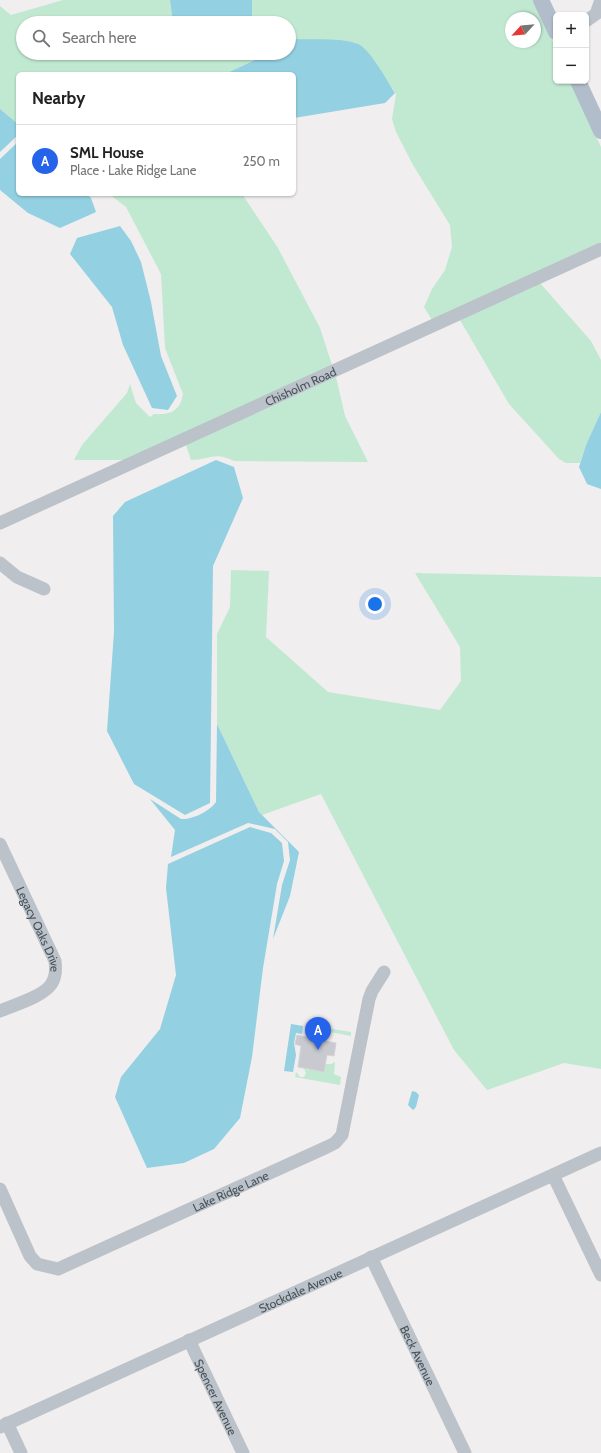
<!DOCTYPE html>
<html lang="en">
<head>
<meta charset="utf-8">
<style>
	:root { --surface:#fff; --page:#f6f6f6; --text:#222; --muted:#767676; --line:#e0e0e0; --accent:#2563eb }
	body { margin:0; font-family:Cabin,sans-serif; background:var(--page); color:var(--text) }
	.controls { position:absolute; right:12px; top:12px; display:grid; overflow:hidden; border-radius:6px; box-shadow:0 1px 3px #0004 }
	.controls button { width:36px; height:36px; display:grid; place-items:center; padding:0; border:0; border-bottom:1px solid var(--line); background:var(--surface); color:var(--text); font:20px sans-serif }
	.compass { position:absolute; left:505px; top:12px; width:36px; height:36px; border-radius:50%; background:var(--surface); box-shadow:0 1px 3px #0004; rotate:244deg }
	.you { position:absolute; left:375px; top:604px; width:14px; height:14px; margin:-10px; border:3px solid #fff; border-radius:50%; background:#1a73e8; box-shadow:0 0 0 6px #1a73e833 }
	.badge { display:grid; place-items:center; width:26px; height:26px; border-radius:50%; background:var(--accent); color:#fff; font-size:13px; font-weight:700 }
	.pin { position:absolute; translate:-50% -33px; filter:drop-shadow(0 1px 2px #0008) }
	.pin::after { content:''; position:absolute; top:21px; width:14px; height:12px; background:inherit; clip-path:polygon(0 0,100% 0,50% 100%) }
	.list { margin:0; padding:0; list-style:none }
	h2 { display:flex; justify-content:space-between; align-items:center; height:52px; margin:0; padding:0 16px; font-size:17px }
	h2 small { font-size:13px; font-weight:400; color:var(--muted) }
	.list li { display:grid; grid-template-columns:26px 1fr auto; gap:12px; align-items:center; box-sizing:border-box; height:72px; padding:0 16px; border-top:1px solid var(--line) }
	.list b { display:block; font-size:15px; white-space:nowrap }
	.list p { margin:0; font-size:13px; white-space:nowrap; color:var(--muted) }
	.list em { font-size:13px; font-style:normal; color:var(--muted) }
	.icon { flex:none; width:22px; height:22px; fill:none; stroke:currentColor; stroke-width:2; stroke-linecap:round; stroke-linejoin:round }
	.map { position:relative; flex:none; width:601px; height:1453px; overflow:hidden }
	.search { position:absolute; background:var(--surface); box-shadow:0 1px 3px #0004; left:16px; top:16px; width:280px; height:44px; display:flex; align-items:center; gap:10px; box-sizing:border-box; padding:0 14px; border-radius:22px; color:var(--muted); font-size:15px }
	.panel { position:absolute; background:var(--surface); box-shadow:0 1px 3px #0004; left:16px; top:72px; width:280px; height:124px; border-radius:6px }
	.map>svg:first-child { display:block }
	.green { fill:#c1e9d1; fill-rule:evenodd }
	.water { fill:#93d0e1 }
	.building { fill:#c9cad0; stroke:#d3d4d9 }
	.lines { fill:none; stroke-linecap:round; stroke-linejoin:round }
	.minor { stroke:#bbc2c9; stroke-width:13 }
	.major { stroke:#b1bdca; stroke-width:16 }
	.labels { text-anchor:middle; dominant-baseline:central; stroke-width:3.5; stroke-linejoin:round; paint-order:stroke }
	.street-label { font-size:12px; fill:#485159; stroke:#fff }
</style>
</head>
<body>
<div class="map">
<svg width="601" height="1453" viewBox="0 0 601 1453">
	<rect width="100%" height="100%" fill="#f0eeee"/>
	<path class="green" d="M63,0h107l3,23h-150v30h247l-45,21h-207v50l-18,-15v-103l11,9z
		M252,0h282l22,49v32h14l31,66v95l-169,78 -8,-13 8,-18 13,-19 7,-23 -2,-22 -37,-60 -17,-33 -4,-13 4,-25 -22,-34 -80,-21 -5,3v-19h-41l4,-4zM511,18h24v24h-24z
		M109,194h133l36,54 42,80 12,37 -207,95h-51l8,-15 45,-52 3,-9 6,19 14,14 4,-3c15,1 26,-2 29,-20l-18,-46 -4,-74 -35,-67z
		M540,283l51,58 10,19v52l-15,33 -6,18h-14l-7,-4 -50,-55 -49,-84z
		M336,377l9,39 23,46 -134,-1c-20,-10 -24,-1 -43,-1l-5,-15z
		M231,570l38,1 -3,66 62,55 112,18 21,-29 -1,-34 -45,-74 186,4v492l-37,-6 -77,27 -33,-40 -133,-256 -59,21 -3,-3 -42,-88v-90l13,-27z
		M321,1027l30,5v4l-31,-6z
		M335,1062l-1,12 7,3 -1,8 -45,-8 1,-5 4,5h4l2,-4 -2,-4 20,3 1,-8h6z"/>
	<path class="water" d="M170,0h82v19l-4,4h-75z
		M294,39c18,1 47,-2 64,5 12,5 30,38 37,49l-10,10 -91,15v-44h-69l45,-21h19v-11z
		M0,109l18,15v11l-18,17z
		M18,142v52h69l4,4 5,14 -36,16 -32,-15 -28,-23v-31z
		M120,226l11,15 10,21 10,40 10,54 16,40 -9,14 -16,-2 -29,-63 -11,-38 -42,-53 7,-16z
		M601,412v77l-14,-5 -8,-17 7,-22z
		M216,460l18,7 9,31 -30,68 -3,237 -25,12 -51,-31 -27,-53 7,-99 -1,-116 12,-14z
		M217,724l42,88 40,40 -9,44 -17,43 9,-54 8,-25 -2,-18 -13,-13 -27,-6 -77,34 4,-27 -25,-31 31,20c11,1 29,-8 35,-17z
		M250,827l21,6 11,10 2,18 -7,23 -14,84 -11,89 -12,61 -26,31 -30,14 -37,5 -32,-71 6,-20 39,-48 16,-54 -10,-87 2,-24z
		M291,1024l12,2 -1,8 -6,-1 -2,10 2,12 -3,17 -9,-1z
		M412,1091l4,1 3,3 -3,12 -3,3 -5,-5z"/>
	<path class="building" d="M297,1035l39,8 -2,13 -7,-1 -3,17 -26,-5 3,-21 -6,-2z"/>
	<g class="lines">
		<g class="minor">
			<path d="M586,21l10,-7 5,-14"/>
			<path id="s1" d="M0,523l601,-274"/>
			<path d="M0,563l17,14 27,12"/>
			<path id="s2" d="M0,844l55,117c1,7 1,15 -3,22 -7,13 -38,22 -52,28"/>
			<path d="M553,1175l48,100"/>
			<path id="s3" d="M0,1189l30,67 7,8 21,5 269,-122 8,-4 7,-8 27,-136 3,-8 12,-19"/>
			<path id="s4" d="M371,1257l94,196"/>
			<path id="s5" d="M189,1340l54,113"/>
			<path d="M7,1423l14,30"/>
			<path id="s6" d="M0,1427l601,-274"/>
		</g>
		<path class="major" d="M541,0l15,32
			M578,81l23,50"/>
	</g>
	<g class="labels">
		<g class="street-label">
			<text stroke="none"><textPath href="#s1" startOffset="330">Chisholm Road</textPath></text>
			<text stroke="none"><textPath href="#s2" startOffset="94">Legacy Oaks Drive</textPath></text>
			<text stroke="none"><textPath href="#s3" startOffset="295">Lake Ridge Lane</textPath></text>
			<text stroke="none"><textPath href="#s6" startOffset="330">Stockdale Avenue</textPath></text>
			<text stroke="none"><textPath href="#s4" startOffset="109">Beck Avenue</textPath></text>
			<text stroke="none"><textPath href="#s5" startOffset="63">Spencer Avenue</textPath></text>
		</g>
	</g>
</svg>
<div class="controls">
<button>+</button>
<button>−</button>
</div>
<svg class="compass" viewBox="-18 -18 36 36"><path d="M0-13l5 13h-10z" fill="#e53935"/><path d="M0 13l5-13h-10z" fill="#767676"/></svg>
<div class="you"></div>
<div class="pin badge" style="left:318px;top:1050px">A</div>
<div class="search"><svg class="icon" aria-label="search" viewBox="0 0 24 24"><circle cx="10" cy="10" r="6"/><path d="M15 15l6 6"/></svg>Search here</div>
<section class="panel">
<h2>Nearby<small></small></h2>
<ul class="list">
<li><span class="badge">A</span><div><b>SML House</b><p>Place · Lake Ridge Lane</p></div><em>250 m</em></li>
</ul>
</section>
</div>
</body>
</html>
